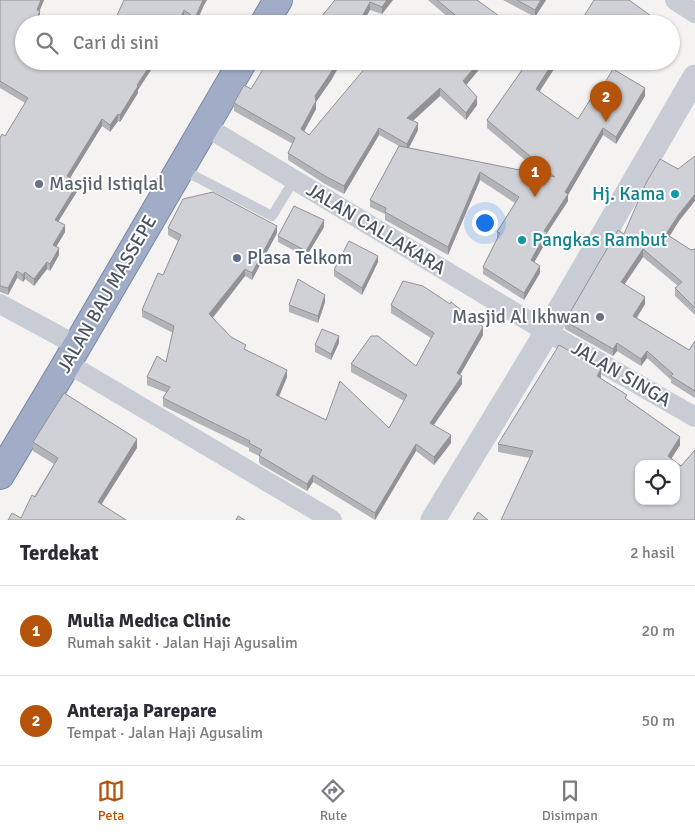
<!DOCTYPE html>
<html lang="id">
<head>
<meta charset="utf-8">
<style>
	:root { --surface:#fff; --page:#f7f7f7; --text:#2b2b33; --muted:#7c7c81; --line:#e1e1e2; --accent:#b45309 }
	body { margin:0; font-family:Signika,sans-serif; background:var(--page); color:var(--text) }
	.controls { position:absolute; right:15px; bottom:15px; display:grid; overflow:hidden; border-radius:10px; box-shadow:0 1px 4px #0004 }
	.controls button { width:45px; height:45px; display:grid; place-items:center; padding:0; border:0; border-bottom:1px solid var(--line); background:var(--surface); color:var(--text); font:25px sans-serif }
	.you { position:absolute; left:484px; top:222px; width:18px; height:18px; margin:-12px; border:4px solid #fff; border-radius:50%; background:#1a73e8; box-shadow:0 0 0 8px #1a73e833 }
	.badge { display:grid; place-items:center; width:32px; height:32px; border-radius:50%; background:var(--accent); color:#fff; font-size:16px; font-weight:700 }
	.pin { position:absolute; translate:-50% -41px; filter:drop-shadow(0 1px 2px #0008) }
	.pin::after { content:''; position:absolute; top:26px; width:18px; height:15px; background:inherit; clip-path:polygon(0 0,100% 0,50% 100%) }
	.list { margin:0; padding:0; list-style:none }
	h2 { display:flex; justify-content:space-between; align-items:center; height:65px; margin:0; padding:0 20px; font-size:21px }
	h2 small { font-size:16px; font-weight:400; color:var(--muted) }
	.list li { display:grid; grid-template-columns:32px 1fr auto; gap:15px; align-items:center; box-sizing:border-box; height:90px; padding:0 20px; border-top:1px solid var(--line) }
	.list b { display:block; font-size:19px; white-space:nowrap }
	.list p { margin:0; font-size:16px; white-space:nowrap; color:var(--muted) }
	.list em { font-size:16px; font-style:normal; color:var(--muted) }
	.icon { flex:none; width:28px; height:28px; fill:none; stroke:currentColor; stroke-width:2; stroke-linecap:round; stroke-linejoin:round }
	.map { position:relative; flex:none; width:695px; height:520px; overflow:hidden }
	.search { position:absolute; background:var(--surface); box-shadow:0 1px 4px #0004; left:15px; right:15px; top:15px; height:55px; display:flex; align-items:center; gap:12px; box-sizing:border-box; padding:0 18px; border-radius:28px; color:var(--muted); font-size:19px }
	.sheet { height:245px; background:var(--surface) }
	nav { display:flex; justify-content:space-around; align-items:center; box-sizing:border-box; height:70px; border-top:1px solid var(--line); background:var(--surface); font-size:14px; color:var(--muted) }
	nav a { display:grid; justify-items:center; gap:2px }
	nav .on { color:var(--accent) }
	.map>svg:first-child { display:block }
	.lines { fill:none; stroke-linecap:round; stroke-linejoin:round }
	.trunk-casing { stroke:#7986a9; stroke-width:30 }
	.service { stroke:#c7ccd5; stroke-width:10 }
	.minor { stroke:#c7ccd5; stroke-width:20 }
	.tertiary { stroke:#c7ccd5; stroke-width:25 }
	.trunk { stroke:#a1acc6; stroke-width:28 }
	.wall { fill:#b3b4b8 }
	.shaded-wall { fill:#929296 }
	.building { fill:#d0d1d6; stroke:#929296; fill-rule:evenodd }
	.worship-dot { fill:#6b7280; stroke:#fff; stroke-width:2 }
	.culture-dot { fill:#0f9aa8; stroke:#fff; stroke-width:2 }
	.service-dot { fill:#5c6f8a; stroke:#fff; stroke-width:2 }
	.labels { text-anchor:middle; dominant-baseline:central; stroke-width:4; stroke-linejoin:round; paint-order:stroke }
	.worship-label { font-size:19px; fill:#5b616d; stroke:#fff; text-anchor:start }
	.culture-label { font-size:19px; fill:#0d838f; stroke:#fff; text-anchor:end }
	.street-label { font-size:19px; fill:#4b525f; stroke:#fff }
	.service-label { font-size:19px; fill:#4e5e75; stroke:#fff; text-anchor:start }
</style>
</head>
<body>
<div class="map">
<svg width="695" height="520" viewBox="0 0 695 520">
	<rect width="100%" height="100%" fill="#f4f3f2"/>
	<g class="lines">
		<defs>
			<path id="trunk" d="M264,24l14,-24
				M0,475l67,-112 176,-302"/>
		</defs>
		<use href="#trunk" class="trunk-casing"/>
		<path class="service" d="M181,169l91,47 22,-36"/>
		<path class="minor" d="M675,0l20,13
			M205,126l342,206 148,85
			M0,304l76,41
			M67,363l265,157"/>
		<path class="tertiary" d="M433,520l114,-188 148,-255"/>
		<use href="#trunk" class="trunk"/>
	</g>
	<path class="wall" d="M0,0h44l-5,11 1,7 -16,6v37l114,29v3l-18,29 -2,-1 -8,11 -8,-6 -32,52 8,12 -20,31 7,11 -9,15 3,8 -9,16 -3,-2 -13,17 -9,-7 -2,3 -6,-4 -9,17 -8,-3v-154l5,-2 20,-33 -25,-15z
		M124,0h83l-3,5 -8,19h-3l-9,-7 -3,7h-68z
		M335,0h58l-11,14 -12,-4 -8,14h-49l4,-2z
		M428,0h49l33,24h-54z
		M503,0h43l-11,17z
		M486,61l-20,24 11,20 -11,15 -26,-24 -27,25 5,9 -9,18 134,27 -56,-47v-8l37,-53 -7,-6h37v8l-15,23 39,27 20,-25 47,2 -29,48 -13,-9 -35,60v6l-21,32v7l-13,22 6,11 -16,27 -41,-26v-7l14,-28v-7l18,-29 -35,-23 -32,75 -63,-35v-6l-15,-7v-7l29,-54 -20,-11 -35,59 -19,-10 -37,-24v-7l5,-9 -59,-33v-8l17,-14 81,-10 -16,23v7l-12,22 5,4z
		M679,221l-10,15 22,14 4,-1v66l-20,-19v-8l3,-2 -35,-29 -18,27 20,20 -8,14 52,32 6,-9v57l-24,-15v-3l-24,-22 -6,8 -24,-15 -4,5 -48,-27v-8l59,-87z
		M324,227l-18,30 -28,-15v-6z
		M168,228l109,5 -25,47 -7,-4 -32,42 18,19 15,13 41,27 -8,20 47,23 63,8 15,-27 -53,-29v-8l65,2 15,-28 -40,-25v-8l92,30 -23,40 2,9 -28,41 17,18 -17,22 -18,-14 -41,69 -62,-38 -6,9 -47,-27 -1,-2v-6l-10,-5v-3l-86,-42v-8l4,-5 -20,-8v-8l19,-15 7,-29 -31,-16v-7l21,-35 15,-34 -10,-6z
		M378,262l-16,33 -28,-19v-6z
		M325,302l-7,21 -29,-11v-7z
		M339,343l-8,17 -16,-8v-7z
		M601,377l-1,1 27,22 53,45 -9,14 24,61 -165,-62 -32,-6v-8z
		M33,442l104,6 -116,70 33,-54 -21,-13z"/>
	<path class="shaded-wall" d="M41,0h3l-7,17v-7z
		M203,0h4l-3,5 -9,19v-6z
		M387,0h6l-11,14v-7z
		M541,0h5l-11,17v-7z
		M370,2v8l-8,14h-4z
		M184,10v7l-3,7h-3z
		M40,11v7l-2,6h-4z
		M651,16v6l-1,2h-5z
		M153,61h4l-19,29v3l-18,29v-7l17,-30z
		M338,61h4l-10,18 -16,23v7l-15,28v-8l14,-33z
		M480,61h6l-23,28v-8z
		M554,62v7l-18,28v-8z
		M440,88v8l-33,30v-8z
		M645,88v8l-29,48v-7z
		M477,97v8l-11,15v-7z
		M118,114v7l-8,11v-7z
		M102,119v7l-35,57v-7z
		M418,123v7l-11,21v-7z
		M379,128v7l-35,59v-8z
		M603,128v7l-35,60v6l-21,32v7l-16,28v-8l13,-29 21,-39z
		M480,172v8l-32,75v-8z
		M78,183v7l-23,37v-7z
		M695,194v7l-16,20 -13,21v-8l13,-20z
		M324,220v7l-18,30v-6z
		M65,225v7l-12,20v-7z
		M277,226v7l-25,47v-7z
		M59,248v7l-9,16v-7z
		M643,249v8l-22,32v-7z
		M378,256v6l-16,33v-7z
		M47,262v7l-13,17v-7z
		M540,266v7l-16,27v-7z
		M245,269v7l-36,46v-8z
		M17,271v7l-9,17v-7z
		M25,272v7l-2,3v-7z
		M325,295v7l-7,21v-7z
		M645,297v7l-12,19v-7z
		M483,327v8l-26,45v-7z
		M339,336v7l-8,17v-6z
		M617,343v8l-4,5v-7z
		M647,351v7l-6,8v-7z
		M601,369v8l-4,6v-7z
		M287,370v7l-11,26v-8z
		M462,376v8l-32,46v-7z
		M451,435v8l-17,22v-8z
		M680,437v8l-12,19v-8z
		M137,439v9l-39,62v-8z
		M416,444v7l-41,69v-7z
		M313,475v7l-6,9v-7z"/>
	<path class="building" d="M0,0h41l-4,10 3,1 -6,13h-10v37h63l4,3 2,-3h60l-16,24 1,1 -18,29 -2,-1 -8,11 -8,-6 -35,57 11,7 -23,37 10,5 -12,20 6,3 -9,16 -3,-2 -13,17 -9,-7 -2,3 -6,-4 -9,17 -8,-2v-148l2,-4 3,2 23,-38 -28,-17z
		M124,0h79l-8,18 -11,-8 -6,14h-65z
		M335,0h52l-5,7 -12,-5 -12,22h-45l1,-4 3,2z
		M437,0h40l33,24h-53l3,-5z
		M517,0h24l-6,10z
		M594,0h35l22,16 -6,8h-66z
		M268,61h70l-6,10 -17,25 1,5 -15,28 8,6 62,-74h109l-17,20 14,16 -11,16 -26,-25 -33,30 11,5 -11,21 -28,-16 -35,58 -19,-10 -37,-23 7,-15 -61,-35 10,-18 7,4z
		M526,61h28l-18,28 42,30 17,-27 3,2 15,-25 32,19 -29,49 -13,-9 -38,64 3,2 -24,37 3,1 -16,28 9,6 -16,27 -41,-26 17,-34 -3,-1 22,-35 -39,-25 -32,75 -63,-35 1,-4 -16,-8 29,-54 156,31 -68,-57 40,-57z
		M695,156v38l-16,20 -13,20 25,16 4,-1v59l-20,-20 7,-6 -39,-33 -22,33 24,15 -12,19 56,34 6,-9v50l-24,-15 2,-2 -26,-23 -6,8 -24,-16 -4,6 -48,-28 53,-91 6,4 22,-51 14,-24 18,10z
		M213,192l64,34 -25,47 -7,-4 -36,45 22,23 15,8 -2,4 43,21 -11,25 50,25 14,-39 49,47 18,-33 -56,-31 20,-28h7l38,30 18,-33 -43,-28 12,-24 20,5 27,18 1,-2 32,25 -26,46 5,3 -32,47 21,12 -17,22 -18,-13 -41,69 -62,-38 -6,9 -47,-28 -1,-1 3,-5 -13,-7 1,-2 -87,-43 7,-11 -23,-10 10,-21 9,6 8,-36 -32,-16 16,-37 5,2 18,-40 -13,-7 15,-29z
		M294,206l30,14 -18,31 -28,-15z
		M349,241l29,15 -16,32 -28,-18z
		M298,279l27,16 -7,21 -29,-11z
		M322,329l17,7 -8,18 -16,-9z
		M559,345l42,24 -4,7 30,19 -2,3 55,39 -12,19 13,10 14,-16v70h-194l32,-69 -35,-7zM639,464h37v37h-37z
		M64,393l73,46 -39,63 28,18h-118l4,-7 9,5 11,-23 3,2 23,-39 -25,-16z
		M478,512l10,8h-15z
		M238,516l7,4h-9z"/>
	<g class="worship-dot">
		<circle cx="39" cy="184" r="5"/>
		<circle cx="600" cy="317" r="5"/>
	</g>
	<g class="culture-dot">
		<circle cx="675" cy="194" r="5"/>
		<circle cx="522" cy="240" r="5"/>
	</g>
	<circle class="service-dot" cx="237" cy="258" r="5"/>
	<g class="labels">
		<g class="worship-label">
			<text x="49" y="184">Masjid Istiqlal</text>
			<text x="590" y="317" text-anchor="end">Masjid Al Ikhwan</text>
		</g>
		<g class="culture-label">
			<text x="665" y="194">Hj. Kama</text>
			<text x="532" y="240" text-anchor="start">Pangkas Rambut</text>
		</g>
		<g class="street-label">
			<text transform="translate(376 229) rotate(31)">JALAN CALLAKARA</text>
			<text transform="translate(107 294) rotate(-60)">JALAN BAU MASSEPE</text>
			<text transform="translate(621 374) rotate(30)">JALAN SINGA</text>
		</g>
		<g class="service-label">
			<text x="247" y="258">Plasa Telkom</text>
		</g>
	</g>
</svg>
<div class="controls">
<button><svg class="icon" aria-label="locate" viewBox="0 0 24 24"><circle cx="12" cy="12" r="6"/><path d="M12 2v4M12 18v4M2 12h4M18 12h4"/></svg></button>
</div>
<div class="you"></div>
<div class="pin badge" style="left:535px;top:197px">1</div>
<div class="pin badge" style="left:606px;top:122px">2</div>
<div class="search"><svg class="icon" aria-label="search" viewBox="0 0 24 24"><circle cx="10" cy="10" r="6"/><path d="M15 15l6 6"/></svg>Cari di sini</div>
</div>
<section class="sheet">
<h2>Terdekat<small>2 hasil</small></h2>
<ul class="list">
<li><span class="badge">1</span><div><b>Mulia Medica Clinic</b><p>Rumah sakit · Jalan Haji Agusalim</p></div><em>20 m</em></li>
<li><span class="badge">2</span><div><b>Anteraja Parepare</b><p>Tempat · Jalan Haji Agusalim</p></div><em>50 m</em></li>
</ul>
</section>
<nav>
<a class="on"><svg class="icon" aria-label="map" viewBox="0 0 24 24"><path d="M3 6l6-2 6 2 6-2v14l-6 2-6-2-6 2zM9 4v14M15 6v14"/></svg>Peta</a>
<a><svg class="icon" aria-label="directions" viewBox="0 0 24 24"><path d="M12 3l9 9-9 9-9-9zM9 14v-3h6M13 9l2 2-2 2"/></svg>Rute</a>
<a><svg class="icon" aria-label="saved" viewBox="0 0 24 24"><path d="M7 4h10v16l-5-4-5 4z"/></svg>Disimpan</a>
</nav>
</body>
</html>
